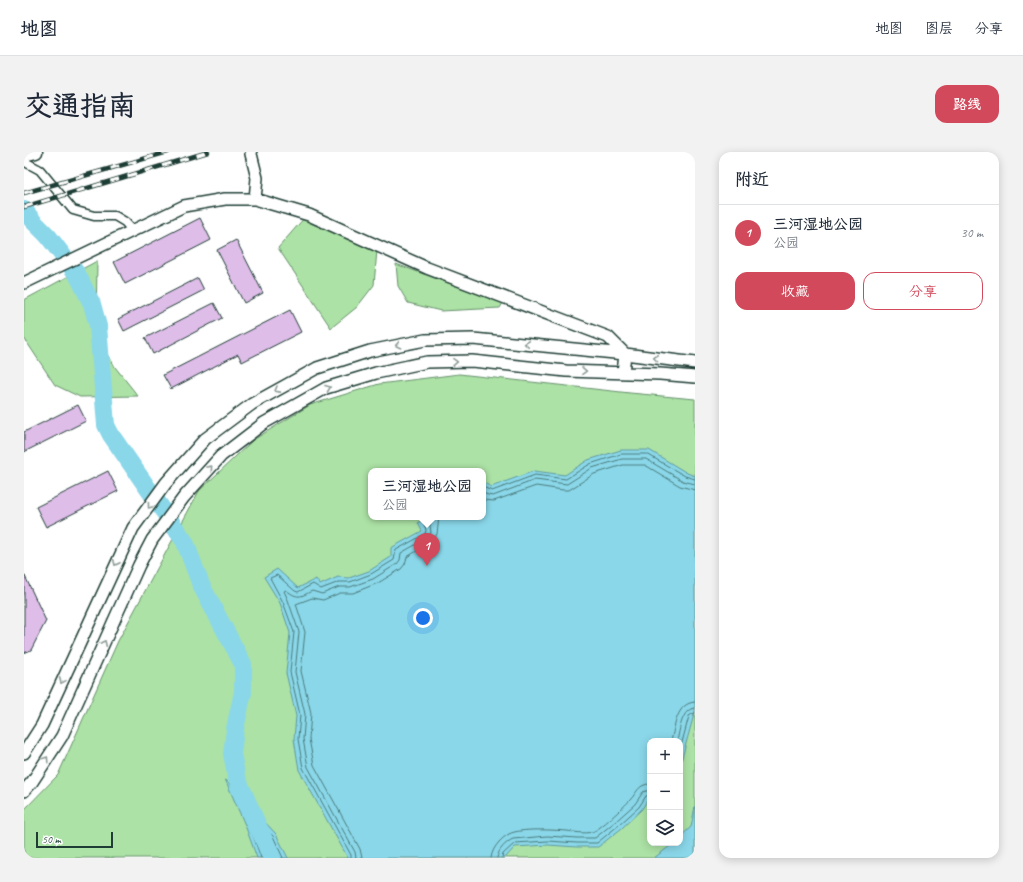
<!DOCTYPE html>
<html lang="zh">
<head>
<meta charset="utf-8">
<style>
	:root { --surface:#fff; --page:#f2f2f3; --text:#1f2937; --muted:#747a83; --line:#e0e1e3; --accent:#d1495b }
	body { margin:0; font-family:Caveat,"LXGW WenKai TC",sans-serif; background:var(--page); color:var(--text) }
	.controls { position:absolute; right:12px; bottom:12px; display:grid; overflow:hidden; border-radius:8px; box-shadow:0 2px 10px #0003 }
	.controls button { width:36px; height:36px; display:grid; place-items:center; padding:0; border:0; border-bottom:1px solid var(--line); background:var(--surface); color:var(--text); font:20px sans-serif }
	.scale { position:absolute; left:12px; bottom:10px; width:77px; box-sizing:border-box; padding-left:4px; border:2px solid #1f3d34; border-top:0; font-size:11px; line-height:14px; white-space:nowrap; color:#1f3d34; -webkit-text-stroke:3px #fff; paint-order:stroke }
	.you { position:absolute; left:399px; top:466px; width:14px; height:14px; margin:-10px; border:3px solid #fff; border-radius:50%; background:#1a73e8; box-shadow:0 0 0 6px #1a73e833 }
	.badge { display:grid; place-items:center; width:26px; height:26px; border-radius:50%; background:var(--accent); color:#fff; font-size:13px; font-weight:700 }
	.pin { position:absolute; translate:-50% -33px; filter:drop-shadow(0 1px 2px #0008) }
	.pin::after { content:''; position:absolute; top:21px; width:14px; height:12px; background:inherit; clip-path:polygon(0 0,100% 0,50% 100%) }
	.popup { position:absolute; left:344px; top:316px; width:118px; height:52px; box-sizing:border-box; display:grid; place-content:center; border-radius:8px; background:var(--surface); filter:drop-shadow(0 1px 3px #0005); font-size:13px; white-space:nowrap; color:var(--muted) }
	.popup b { font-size:15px; color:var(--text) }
	.popup::after { content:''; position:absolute; left:50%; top:100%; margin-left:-8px; border:8px solid transparent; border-top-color:var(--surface) }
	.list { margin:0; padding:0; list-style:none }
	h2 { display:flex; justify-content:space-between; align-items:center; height:52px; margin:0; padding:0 16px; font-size:17px }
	h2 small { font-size:13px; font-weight:400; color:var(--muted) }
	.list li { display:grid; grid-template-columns:26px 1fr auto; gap:12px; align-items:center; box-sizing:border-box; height:56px; padding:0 16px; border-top:1px solid var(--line) }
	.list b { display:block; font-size:15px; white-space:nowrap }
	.list p { margin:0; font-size:13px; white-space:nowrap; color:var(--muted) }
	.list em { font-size:13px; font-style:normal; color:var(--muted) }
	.actions { display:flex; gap:8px; padding:12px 16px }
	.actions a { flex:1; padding:9px 0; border:1px solid var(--accent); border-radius:12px; text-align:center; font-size:14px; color:var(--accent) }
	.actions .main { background:var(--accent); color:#fff }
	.icon { flex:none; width:22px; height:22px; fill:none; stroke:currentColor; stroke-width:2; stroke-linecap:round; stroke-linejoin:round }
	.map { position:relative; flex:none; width:671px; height:706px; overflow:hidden; border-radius:12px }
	header { display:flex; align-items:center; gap:24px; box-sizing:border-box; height:56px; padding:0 20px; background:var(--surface); border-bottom:1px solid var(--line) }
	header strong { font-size:19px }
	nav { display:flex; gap:22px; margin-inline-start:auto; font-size:14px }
	.intro { display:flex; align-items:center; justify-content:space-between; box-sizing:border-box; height:96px; padding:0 24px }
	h1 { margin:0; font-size:28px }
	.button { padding:10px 18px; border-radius:12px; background:var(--accent); color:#fff; font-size:14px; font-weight:700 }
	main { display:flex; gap:24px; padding:0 24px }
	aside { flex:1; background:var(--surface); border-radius:12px; box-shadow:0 2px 10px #0003 }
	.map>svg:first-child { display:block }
	.green { fill:#ace2a5; stroke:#66906c; fill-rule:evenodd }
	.water { fill:#8ad7e9; stroke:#5f99a1 }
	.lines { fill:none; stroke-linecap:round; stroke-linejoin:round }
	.shore { stroke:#4a7b7c; stroke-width:1 }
	.river { stroke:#8ad7e9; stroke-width:18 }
	.building { fill:#debde9; stroke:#1f3d34 }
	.street-casing { stroke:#1f3d34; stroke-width:11 }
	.secondary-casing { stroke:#1f3d34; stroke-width:14 }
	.primary-casing { stroke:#1f3d34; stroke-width:15 }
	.street { stroke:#fff; stroke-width:8 }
	.secondary { stroke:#fff; stroke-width:11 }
	.primary { stroke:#fff; stroke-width:12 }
	.rail-casing { stroke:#1f3d34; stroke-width:4.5 }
	.rail { stroke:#fff; stroke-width:3; stroke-dasharray:9; stroke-linecap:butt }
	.oneway { stroke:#8f9e9a }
</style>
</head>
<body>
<header>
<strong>地图</strong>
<nav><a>地图</a><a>图层</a><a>分享</a></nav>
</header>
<div class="intro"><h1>交通指南</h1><a class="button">路线</a></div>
<main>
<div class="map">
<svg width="671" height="706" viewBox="0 0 671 706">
	<rect width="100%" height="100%" fill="#fff"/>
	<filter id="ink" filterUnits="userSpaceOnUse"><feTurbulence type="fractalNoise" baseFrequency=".025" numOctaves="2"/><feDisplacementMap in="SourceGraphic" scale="8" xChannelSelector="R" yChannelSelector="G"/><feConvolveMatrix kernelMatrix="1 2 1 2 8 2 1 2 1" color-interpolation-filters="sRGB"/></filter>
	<g filter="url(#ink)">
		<path class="green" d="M281,65l72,33 -3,35 -17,22 -26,21 -53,-80z
			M73,109l-1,71 19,35 23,29 -58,1 -25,-12 -31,-47v-38z
			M372,112l107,39 -3,5 -59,3 -33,-8 -10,-17z
			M435,222l171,19 65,6v459h-671v-48l34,-35 60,-134 81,-150 54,-51 57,-35 69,-21zM347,319h112v46h-112zM626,589h30v102h-30z"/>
		<path class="water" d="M597,298h28l38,23 8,3v235l-15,54v-24h-30v55l-8,13 -20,19 -24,19h-21l-29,-2 -33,2 -10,11h-157l-49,-88 -5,-31 2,-23 -10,-43 4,-40 -10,-30 -16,-26 13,-8 21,19 18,-9 4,6 18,-8 11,1 20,-7 22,-14v-9l31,-17 -4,-8 8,-6h57v-35l8,5 43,-16 31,4 23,-15z
			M201,627l51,55 12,24h-31l-12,-33z
			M671,654v52h-41l20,-15h6v-6l11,-10z"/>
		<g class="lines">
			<path class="shore" d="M459,335l9,4 43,-16 31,4 24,-15 31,-10h26l38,22 10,3
				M459,341l5,2 5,1 42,-16 32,4 25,-16 30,-9h24l37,22 12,3
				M459,348l11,1 42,-15 27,4h6l25,-16 29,-9h22l35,21 15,4
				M647,589c4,-14 5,-38 24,-39
				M653,589c3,-11 4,-32 18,-33
				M656,598l9,-34 3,-2 3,-1
				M237,706l-12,-34 -6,-14 1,-2h2l27,28 10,22
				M242,706l-8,-25 1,-3 10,9 9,19
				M327,706v-3l-48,-87 -5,-29 2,-24 -10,-43 4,-40 -11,-30 -13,-24 7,-3 18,16 3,1 15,-8 8,5 18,-7h11l21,-8 23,-14 2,-10 29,-16 1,-4 -2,-6 4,-4v-3
				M332,706l-1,-6 -47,-85 -5,-28 2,-25 -10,-42 4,-40 -11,-32 -4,-9 2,-1c12,9 14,7 26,1l10,3 17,-7h11l23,-8 24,-15 3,-4 1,-7 28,-16 2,-5 -1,-6 3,-9
				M338,706l-2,-9 -46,-84 -5,-26 2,-26 -10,-42 4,-39 -9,-28 16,-6 11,2 17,-7h13l25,-10 23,-14 4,-5 2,-7 26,-16 4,-7 2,-17
				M467,706c1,-7 4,-11 8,-16 3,-3 6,-6 10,-8 11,-6 45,-4 58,-3 7,1 17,3 25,1 7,-2 32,-25 38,-32 7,-7 8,-16 20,-16
				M473,706c1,-8 9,-16 16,-19l34,-3 30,2h18l21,-17 19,-17 8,-12 7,-2
				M478,706l1,-4 12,-11 33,-2 29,2h20l22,-18 20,-18 7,-11 4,-1"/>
			<path class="river" d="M0,58l9,11 15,15 29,38 15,30 6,22 8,99 5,10 74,107 16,43 42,79v28l-8,37 -3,25 5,24 35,80"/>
		</g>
		<path class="building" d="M176,66l11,22 -86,44 -11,-22z
			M212,88l27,53 -19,10 -27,-53z
			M174,126l6,12 -80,41 -6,-12z
			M190,151l8,15 -69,36 -8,-16z
			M266,158l11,22 -59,30 -4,-8 -67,35 -8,-14z
			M54,253l8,16 -62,31v-20z
			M84,319l10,20 -72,36 -10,-20z
			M0,422l22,47 -15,29 -7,3z"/>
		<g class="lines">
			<defs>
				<path id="street" d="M0,5l3,6 13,7 33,40 21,6h21l10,6 8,9"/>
				<path id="secondary" d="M227,2l6,24 -2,21
					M0,131l160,-77 41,-7h30l54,16 118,53 181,69 17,17 -2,19
					M0,601l18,-28 91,-197 33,-45 39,-44 47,-35 65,-36 53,-17 55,-11 48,-1 152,15 70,9
					M0,639l8,-9 30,-46 77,-171 13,-25 32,-43 37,-41 43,-33 62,-35 50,-15 51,-11 45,-1 94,10 94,3 35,3"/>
				<path id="primary" d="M0,3l12,-3"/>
			</defs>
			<use href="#street" class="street-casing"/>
			<use href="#secondary" class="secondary-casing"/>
			<use href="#primary" class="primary-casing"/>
			<use href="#street" class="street"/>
			<use href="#secondary" class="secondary"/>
			<use href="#primary" class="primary"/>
			<defs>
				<path id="rail" d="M0,41l144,-41
					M0,55l184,-55"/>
			</defs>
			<use href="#rail" class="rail-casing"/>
			<use href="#rail" class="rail"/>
		</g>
		<defs><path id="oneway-chevron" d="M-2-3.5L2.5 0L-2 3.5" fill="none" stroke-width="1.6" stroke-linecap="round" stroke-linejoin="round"/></defs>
		<g class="oneway">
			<use href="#oneway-chevron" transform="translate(503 192) rotate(-174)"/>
			<use href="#oneway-chevron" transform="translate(374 193) rotate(168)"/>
			<use href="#oneway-chevron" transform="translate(632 206) rotate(-173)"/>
			<use href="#oneway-chevron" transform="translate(431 210) rotate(-1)"/>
			<use href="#oneway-chevron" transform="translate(560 219) rotate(2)"/>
			<use href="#oneway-chevron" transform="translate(304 236) rotate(-21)"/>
			<use href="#oneway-chevron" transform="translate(253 238) rotate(151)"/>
			<use href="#oneway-chevron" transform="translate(186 316) rotate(-48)"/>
			<use href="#oneway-chevron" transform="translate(126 354) rotate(127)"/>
			<use href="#oneway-chevron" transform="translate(92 411) rotate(115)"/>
			<use href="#oneway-chevron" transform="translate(80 491) rotate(-65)"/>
			<use href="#oneway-chevron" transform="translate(38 529) rotate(114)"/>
			<use href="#oneway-chevron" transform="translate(22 607) rotate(-57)"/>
		</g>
	</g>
</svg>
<div class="controls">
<button>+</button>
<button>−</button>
<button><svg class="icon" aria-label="layers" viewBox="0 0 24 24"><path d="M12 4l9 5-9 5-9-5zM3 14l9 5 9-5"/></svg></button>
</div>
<div class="scale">50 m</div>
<div class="you"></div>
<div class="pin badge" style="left:403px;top:414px">1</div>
<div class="popup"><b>三河湿地公园</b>公园</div>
</div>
<aside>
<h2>附近<small></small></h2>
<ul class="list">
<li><span class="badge">1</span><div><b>三河湿地公园</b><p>公园</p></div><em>30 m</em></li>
</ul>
<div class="actions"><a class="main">收藏</a><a>分享</a></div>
</aside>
</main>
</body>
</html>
